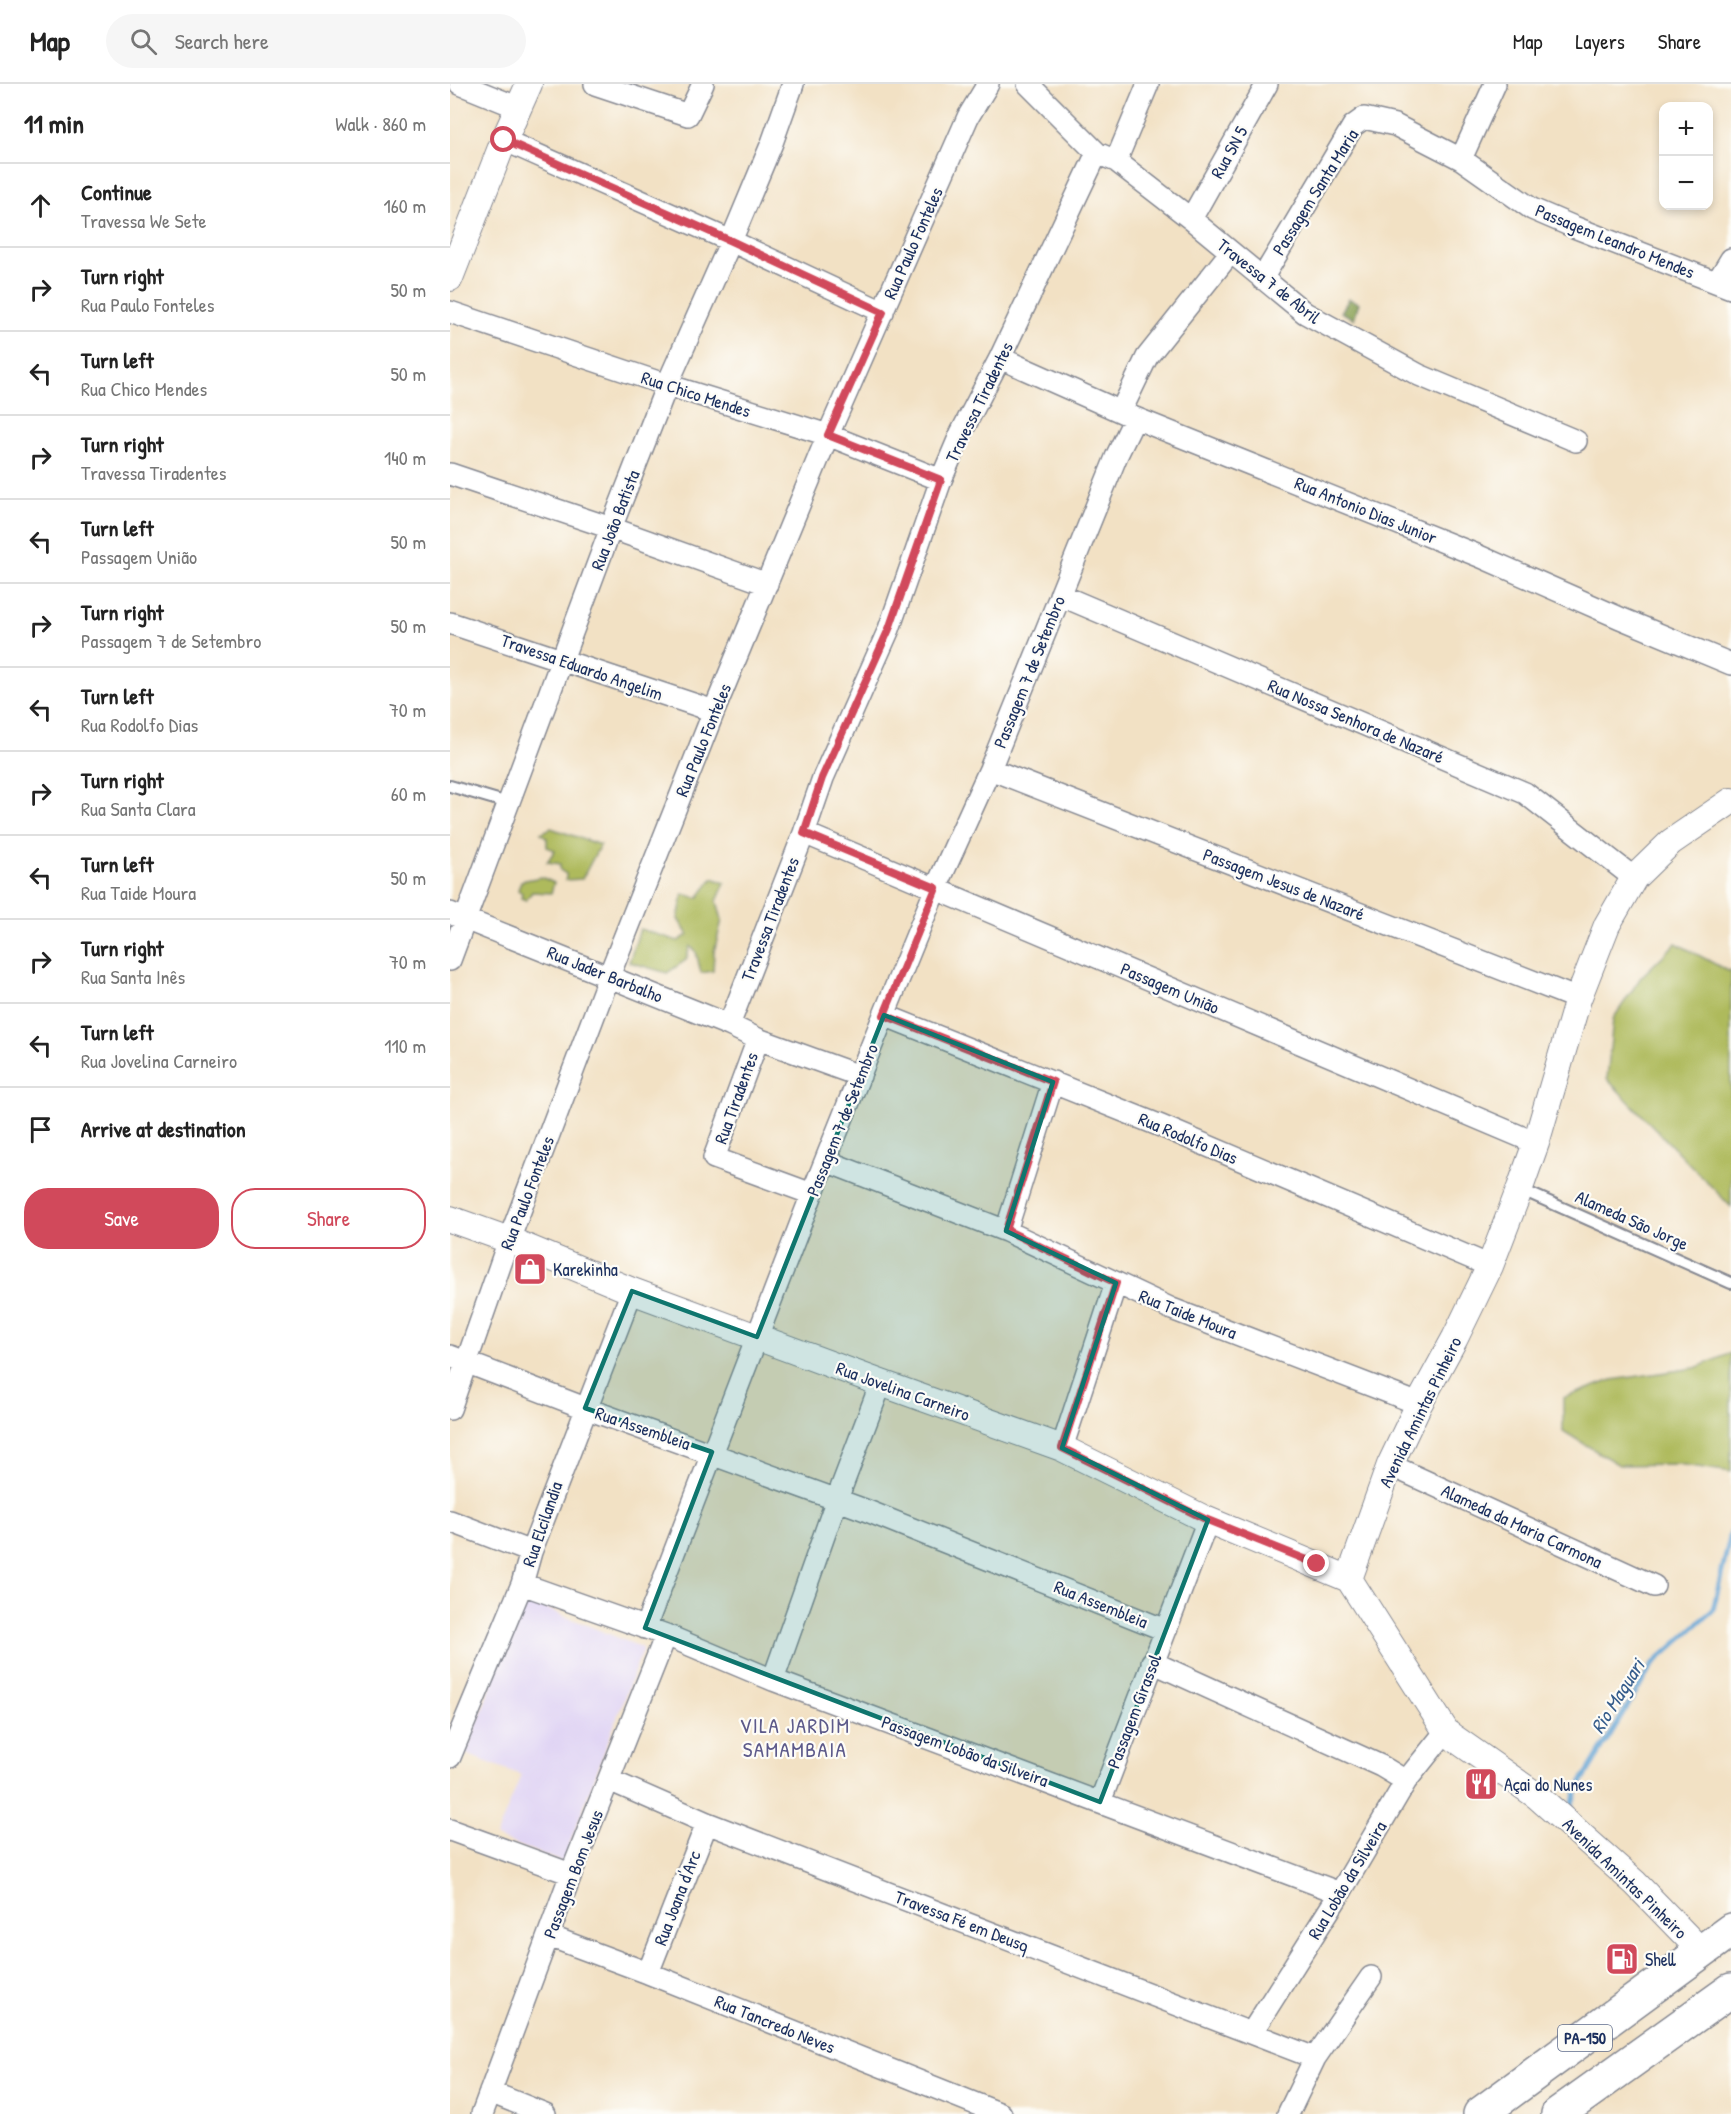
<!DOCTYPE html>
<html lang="en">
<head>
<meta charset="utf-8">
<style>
	:root { --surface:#fff; --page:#f6f6f6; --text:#222; --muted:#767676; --line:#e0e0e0; --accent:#d1495b }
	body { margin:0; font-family:"Patrick Hand",sans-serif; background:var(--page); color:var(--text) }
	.controls { position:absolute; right:18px; top:18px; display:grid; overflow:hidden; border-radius:12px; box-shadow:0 3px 9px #0003 }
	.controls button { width:54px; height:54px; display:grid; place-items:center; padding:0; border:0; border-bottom:2px solid var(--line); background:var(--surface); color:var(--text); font:30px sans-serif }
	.stop { position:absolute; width:18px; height:18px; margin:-14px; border:4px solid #d1495b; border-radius:50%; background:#fff }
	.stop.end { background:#d1495b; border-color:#fff; box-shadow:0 2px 6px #0008 }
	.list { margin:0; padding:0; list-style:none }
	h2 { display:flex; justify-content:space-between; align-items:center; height:78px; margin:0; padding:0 24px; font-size:26px }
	h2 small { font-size:20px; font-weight:400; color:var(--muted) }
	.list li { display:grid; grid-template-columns:39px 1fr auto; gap:18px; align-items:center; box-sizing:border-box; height:84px; padding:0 24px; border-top:2px solid var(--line) }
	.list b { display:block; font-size:22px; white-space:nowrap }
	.list p { margin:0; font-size:20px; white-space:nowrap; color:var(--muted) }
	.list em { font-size:20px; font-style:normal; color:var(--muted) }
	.actions { display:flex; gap:12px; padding:18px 24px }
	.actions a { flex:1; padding:14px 0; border:2px solid var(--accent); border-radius:24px; text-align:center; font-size:21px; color:var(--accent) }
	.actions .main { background:var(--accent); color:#fff }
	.icon { flex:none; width:33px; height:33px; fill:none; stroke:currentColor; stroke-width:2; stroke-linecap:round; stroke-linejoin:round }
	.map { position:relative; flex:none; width:1281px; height:2030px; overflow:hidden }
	header { display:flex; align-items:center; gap:36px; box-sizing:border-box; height:84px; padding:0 30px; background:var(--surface); border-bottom:2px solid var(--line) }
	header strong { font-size:28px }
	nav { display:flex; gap:33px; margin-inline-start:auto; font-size:21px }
	.search { width:420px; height:54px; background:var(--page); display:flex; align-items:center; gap:15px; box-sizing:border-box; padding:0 21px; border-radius:33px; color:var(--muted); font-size:22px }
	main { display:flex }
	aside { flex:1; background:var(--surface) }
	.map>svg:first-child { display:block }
	.built { fill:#e0d4f4 }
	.green { fill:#aeba5c; stroke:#64745d; stroke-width:1.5 }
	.forest { fill:#8aa254; stroke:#526859; stroke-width:1.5 }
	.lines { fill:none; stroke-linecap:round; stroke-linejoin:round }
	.stream { stroke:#5ea1d2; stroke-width:5 }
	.service-casing { stroke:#868891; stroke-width:14 }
	.minor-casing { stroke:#868891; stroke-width:24 }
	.tertiary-casing { stroke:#868891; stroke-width:28 }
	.primary-casing { stroke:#868891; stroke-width:36 }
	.service { stroke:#fff; stroke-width:10 }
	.minor { stroke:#fff; stroke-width:21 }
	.tertiary { stroke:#fff; stroke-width:26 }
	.primary { stroke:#fff; stroke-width:33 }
	.route { stroke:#d1495b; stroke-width:8 }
	.marked { fill:#0f766e; fill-opacity:0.2; stroke:#0f766e; stroke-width:4.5; stroke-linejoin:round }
	.labels { text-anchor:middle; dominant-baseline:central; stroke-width:4.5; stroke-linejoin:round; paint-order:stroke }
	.shield { fill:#fdfcf7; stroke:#5f6c8c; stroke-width:1.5 }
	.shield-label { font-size:16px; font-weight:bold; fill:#1b2f5e }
	.street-label { font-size:18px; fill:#1b2f5e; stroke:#fdfcf7 }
	.poi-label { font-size:18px; fill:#1b2f5e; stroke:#fdfcf7; text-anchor:start }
	.water-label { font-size:20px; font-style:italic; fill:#365d8c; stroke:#fdfcf7 }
	.quarter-label { font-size:21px; letter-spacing:1.5px; fill:#5d5a8a; stroke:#fdfcf7 }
</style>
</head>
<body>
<header>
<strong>Map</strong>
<div class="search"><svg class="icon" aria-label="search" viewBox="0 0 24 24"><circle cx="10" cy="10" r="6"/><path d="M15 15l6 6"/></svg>Search here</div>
<nav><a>Map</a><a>Layers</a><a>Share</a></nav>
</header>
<main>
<aside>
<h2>11 min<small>Walk · 860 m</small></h2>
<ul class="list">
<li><svg class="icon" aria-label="ahead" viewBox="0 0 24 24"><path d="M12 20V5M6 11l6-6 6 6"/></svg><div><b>Continue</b><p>Travessa We Sete</p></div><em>160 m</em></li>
<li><svg class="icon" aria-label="right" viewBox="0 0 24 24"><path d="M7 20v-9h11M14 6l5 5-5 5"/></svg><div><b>Turn right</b><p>Rua Paulo Fonteles</p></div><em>50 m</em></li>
<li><svg class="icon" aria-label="left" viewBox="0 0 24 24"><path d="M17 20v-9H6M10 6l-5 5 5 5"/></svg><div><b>Turn left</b><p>Rua Chico Mendes</p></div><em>50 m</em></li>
<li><svg class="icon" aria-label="right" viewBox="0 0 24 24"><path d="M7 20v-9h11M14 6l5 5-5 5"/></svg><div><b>Turn right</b><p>Travessa Tiradentes</p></div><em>140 m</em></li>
<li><svg class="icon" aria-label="left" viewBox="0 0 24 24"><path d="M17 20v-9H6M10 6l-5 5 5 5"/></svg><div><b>Turn left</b><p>Passagem União</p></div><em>50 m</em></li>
<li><svg class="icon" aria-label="right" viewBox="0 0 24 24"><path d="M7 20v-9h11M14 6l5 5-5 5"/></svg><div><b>Turn right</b><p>Passagem 7 de Setembro</p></div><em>50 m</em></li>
<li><svg class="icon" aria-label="left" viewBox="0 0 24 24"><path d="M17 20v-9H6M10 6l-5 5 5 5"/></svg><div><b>Turn left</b><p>Rua Rodolfo Dias</p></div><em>70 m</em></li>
<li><svg class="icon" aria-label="right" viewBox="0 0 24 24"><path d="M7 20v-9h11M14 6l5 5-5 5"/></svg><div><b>Turn right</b><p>Rua Santa Clara</p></div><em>60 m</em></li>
<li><svg class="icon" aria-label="left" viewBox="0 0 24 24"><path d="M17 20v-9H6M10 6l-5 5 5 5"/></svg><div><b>Turn left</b><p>Rua Taide Moura</p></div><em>50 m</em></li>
<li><svg class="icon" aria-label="right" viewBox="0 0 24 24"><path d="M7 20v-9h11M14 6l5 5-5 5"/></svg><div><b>Turn right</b><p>Rua Santa Inês</p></div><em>70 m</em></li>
<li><svg class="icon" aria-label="left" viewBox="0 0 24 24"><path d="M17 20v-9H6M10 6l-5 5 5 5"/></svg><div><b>Turn left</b><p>Rua Jovelina Carneiro</p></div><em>110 m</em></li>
<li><svg class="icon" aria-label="arrive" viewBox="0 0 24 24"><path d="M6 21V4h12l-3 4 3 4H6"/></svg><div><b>Arrive at destination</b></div></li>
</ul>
<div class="actions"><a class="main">Save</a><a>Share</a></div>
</aside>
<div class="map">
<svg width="1281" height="2030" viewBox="0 0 1281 2030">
	<rect width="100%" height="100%" fill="#fdfcf7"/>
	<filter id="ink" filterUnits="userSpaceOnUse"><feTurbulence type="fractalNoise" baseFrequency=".0167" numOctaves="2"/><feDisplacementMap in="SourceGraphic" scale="12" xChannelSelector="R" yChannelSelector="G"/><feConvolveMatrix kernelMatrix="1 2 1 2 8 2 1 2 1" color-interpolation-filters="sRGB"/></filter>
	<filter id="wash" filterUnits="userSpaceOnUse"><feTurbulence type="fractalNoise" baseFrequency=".008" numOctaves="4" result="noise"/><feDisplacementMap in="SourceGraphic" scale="24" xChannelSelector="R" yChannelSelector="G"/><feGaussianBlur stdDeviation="1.35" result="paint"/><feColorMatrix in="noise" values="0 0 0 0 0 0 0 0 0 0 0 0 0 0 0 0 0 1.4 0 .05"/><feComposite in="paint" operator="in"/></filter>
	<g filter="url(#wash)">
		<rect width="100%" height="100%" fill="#f2e1c4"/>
		<path class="built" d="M73,1515l120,49 -80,214 -67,-25 25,-62 -55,-21z"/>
		<path class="green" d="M101,744l49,17 -18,34 -16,1v-6l-6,-4v-6l-13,-2 8,-12 -8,-3v-9l-6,-5z
			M91,793l13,6 -3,10 -19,-1 -6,8 -5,-2 1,-5 -4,-3 3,-9z
			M263,794l12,5 -8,18 5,19 -8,32 -1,19 -12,2 -5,-21 -6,-6 -4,14 -19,13 -38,-11 11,-33 38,12 10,-6 -10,-16 5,-25 15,4z
			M1226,859l52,28 3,-1v237l-124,-128 6,-60 28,-42z
			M1281,1269v119l-54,-8 -58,1 -56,-34v-33l49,-18 83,-12z"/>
		<path class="forest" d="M899,215l10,4 -5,16 -13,-7z"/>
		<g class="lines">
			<path class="stream" d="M1118,1730l10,-26 75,-124 60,-54 18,-77"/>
		</g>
	</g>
	<g filter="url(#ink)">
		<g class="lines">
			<defs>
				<path id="service" d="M0,702l58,17
					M1070,1105l211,94"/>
				<path id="minor" d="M10,0l59,24
					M145,0l93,31 15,-31
					M578,0l69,69 19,8 75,58 114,94 114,62 157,66
					M54,56l227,101 152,71
					M1011,75l34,-75
					M666,77l32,-77
					M741,135l76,-135
					M812,195l91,-153 11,-8 31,7 66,34 71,50 42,18 157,61
					M1267,198l14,-23
					M0,228l217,73 161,50 113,45
					M550,274l135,60 344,138 141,62 111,46
					M671,327l26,-54 83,-104
					M0,390l161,54 156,56
					M610,511l465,198 109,85
					M0,539l264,88
					M540,685l588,230
					M354,749l732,310
					M0,829l279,112 29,14 102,37
					M0,876l161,-432 56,-143 64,-144 41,-98 21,-59
					M434,931l277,111 329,140
					M279,941l75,-192 19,-55 66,-149 52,-149 20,-47 39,-75 97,-205
					M308,955l-44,119 98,36
					M376,1077l180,70 166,78 247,95
					M556,1147l47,-149
					M0,1272l135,52 280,102 300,120
					M0,1325l59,-169 100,-264 105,-265 114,-276 140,-318 20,-33
					M612,1364l54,-165
					M940,1381l264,121
					M0,1437l81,31
					M72,1500l144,51 107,45 567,213
					M195,1544l167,-434 72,-179 52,-127 54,-119 127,-314 18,-37
					M702,1578l229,104 25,15
					M323,1596l64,-181 44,-116
					M0,1673l72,-173 9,-32 101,-261
					M159,1696l98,43 608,235
					M650,1718l108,-282
					M0,1746l121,44
					M99,1852l99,37 353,141
					M198,1889l59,-150
					M802,1948l88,-139 66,-112 40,-50
					M40,2008l55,22
					M32,2030l89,-240 95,-239
					M838,2030l27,-56 56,-81"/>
				<path id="tertiary" d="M0,194l54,-138 25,-56
					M0,1135l59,21 123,51 249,92 181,65 143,71 144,60
					M899,1495l41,-114 29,-61 36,-66 35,-72 30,-78 16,-45 42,-144 29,-74 27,-47 37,-36 60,-41
					M899,1495l98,154 90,63 28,25 70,62 67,69"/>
				<path id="primary" d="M1030,2030l251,-184
					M1108,2030l173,-124"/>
			</defs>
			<use href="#service" class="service-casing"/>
			<use href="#minor" class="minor-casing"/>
			<use href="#tertiary" class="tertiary-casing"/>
			<use href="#primary" class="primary-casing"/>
			<use href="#service" class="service"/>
			<use href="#minor" class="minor"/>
			<use href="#tertiary" class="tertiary"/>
			<use href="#primary" class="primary"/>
		</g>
	</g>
	<g class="lines" filter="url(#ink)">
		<path class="route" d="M54,56l227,101 152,71 -55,123 113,45 -52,149 -67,149 -18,55 132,55 -52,127 169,67 -47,148 110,53 -54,165 143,71 112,45"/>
	</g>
	<path class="marked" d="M434,931l169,67 -47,149 110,52 -54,165 146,72 -108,282 -455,-174 67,-176 -127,-44 47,-117 125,46z"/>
	<defs>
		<symbol id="shop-square" viewBox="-11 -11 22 22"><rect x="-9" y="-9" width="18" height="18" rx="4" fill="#d1495b" stroke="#fdfcf7"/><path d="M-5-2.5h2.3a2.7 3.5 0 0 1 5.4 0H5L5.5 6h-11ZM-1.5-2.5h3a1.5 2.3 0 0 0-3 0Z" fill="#fff"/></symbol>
		<symbol id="restaurant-square" viewBox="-11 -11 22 22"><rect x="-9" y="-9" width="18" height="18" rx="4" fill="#d1495b" stroke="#fdfcf7"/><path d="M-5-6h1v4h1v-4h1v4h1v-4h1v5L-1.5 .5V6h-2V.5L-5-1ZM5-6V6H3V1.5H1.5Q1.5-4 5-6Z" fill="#fff"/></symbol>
		<symbol id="fuel-square" viewBox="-11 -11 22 22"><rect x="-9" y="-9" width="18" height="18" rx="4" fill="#d1495b" stroke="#fdfcf7"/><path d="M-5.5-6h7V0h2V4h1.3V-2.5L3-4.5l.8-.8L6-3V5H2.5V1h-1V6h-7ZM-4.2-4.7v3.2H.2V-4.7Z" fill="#fff"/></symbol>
	</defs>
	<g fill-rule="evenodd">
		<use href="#shop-square" x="61" y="1166" width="38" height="38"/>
		<use href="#restaurant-square" x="1012" y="1681" width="38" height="38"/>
		<use href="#fuel-square" x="1153" y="1856" width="38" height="38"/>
	</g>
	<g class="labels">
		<rect class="shield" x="1108" y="1941" width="54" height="26" rx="4.5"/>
		<g class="shield-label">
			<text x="1135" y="1954">PA-150</text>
		</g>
		<g class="street-label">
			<text transform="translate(779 68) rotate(-61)">Rua SN 5</text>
			<text transform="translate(865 108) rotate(-58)">Passagem Santa Maria</text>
			<text transform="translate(1165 157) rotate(22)">Passagem Leandro Mendes</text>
			<text transform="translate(463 159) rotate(-66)">Rua Paulo Fonteles</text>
			<text transform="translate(819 197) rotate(38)">Travessa 7 de Abril</text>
			<text transform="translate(246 310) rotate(18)">Rua Chico Mendes</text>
			<text transform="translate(529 318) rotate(-64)">Travessa Tiradentes</text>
			<text transform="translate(916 426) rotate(22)">Rua Antonio Dias Junior</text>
			<text transform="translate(165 436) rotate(-69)">Rua João Batista</text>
			<text transform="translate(132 583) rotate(19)">Travessa Eduardo Angelim</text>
			<text transform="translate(579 588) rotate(-68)">Passagem 7 de Setembro</text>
			<text transform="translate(906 637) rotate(23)">Rua Nossa Senhora de Nazaré</text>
			<text transform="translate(253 656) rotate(-68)">Rua Paulo Fonteles</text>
			<text transform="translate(834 800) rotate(21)">Passagem Jesus de Nazaré</text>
			<text transform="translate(320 835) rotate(-69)">Travessa Tiradentes</text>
			<text transform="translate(155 890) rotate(22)">Rua Jader Barbalho</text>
			<text transform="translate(720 904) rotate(23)">Passagem União</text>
			<text transform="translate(286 1014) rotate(-70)">Rua Tiradentes</text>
			<text transform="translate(392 1036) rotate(-68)">Passagem 7 de Setembro</text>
			<text transform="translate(738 1054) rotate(23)">Rua Rodolfo Dias</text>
			<text transform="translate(77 1109) rotate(-69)">Rua Paulo Fonteles</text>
			<text transform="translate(1182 1136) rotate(24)">Alameda São Jorge</text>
			<text transform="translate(738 1230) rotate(22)">Rua Taide Moura</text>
			<text transform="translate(453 1307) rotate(20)">Rua Jovelina Carneiro</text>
			<text transform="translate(970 1328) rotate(-64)">Avenida Amintas Pinheiro</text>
			<text transform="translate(193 1344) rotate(19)">Rua Assembleia</text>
			<text transform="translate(92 1440) rotate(-71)">Rua Elcilandia</text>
			<text transform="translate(1072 1442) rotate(25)">Alameda da Maria Carmona</text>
			<text transform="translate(651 1520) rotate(22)">Rua Assembleia</text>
			<text transform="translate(684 1627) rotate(-69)">Passagem Girassol</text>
			<text transform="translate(515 1667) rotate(20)">Passagem Lobão da Silveira</text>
			<text transform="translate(123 1790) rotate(-69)">Passagem Bom Jesus</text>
			<text transform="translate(1175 1794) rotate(44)">Avenida Amintas Pinheiro</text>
			<text transform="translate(897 1796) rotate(-59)">Rua Lobão da Silveira</text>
			<text transform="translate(227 1814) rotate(-69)">Rua Joana d'Arc</text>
			<text transform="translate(512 1837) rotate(21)">Travessa Fé em Deusq</text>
			<text transform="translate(325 1940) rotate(22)">Rua Tancredo Neves</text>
		</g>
		<g class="poi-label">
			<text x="103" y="1185">Karekinha</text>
			<text x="1054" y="1700">Açai do Nunes</text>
			<text x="1195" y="1875">Shell</text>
		</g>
		<g class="water-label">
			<text transform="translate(1167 1612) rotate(-58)">Rio Maguari</text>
		</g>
		<g class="quarter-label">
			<text x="345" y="1641">VILA JARDIM<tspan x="345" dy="24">SAMAMBAIA</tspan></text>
		</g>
	</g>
</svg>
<div class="controls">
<button>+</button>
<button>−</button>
</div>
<div class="stop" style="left:54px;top:56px"></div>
<div class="stop end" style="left:867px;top:1480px"></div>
</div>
</main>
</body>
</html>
